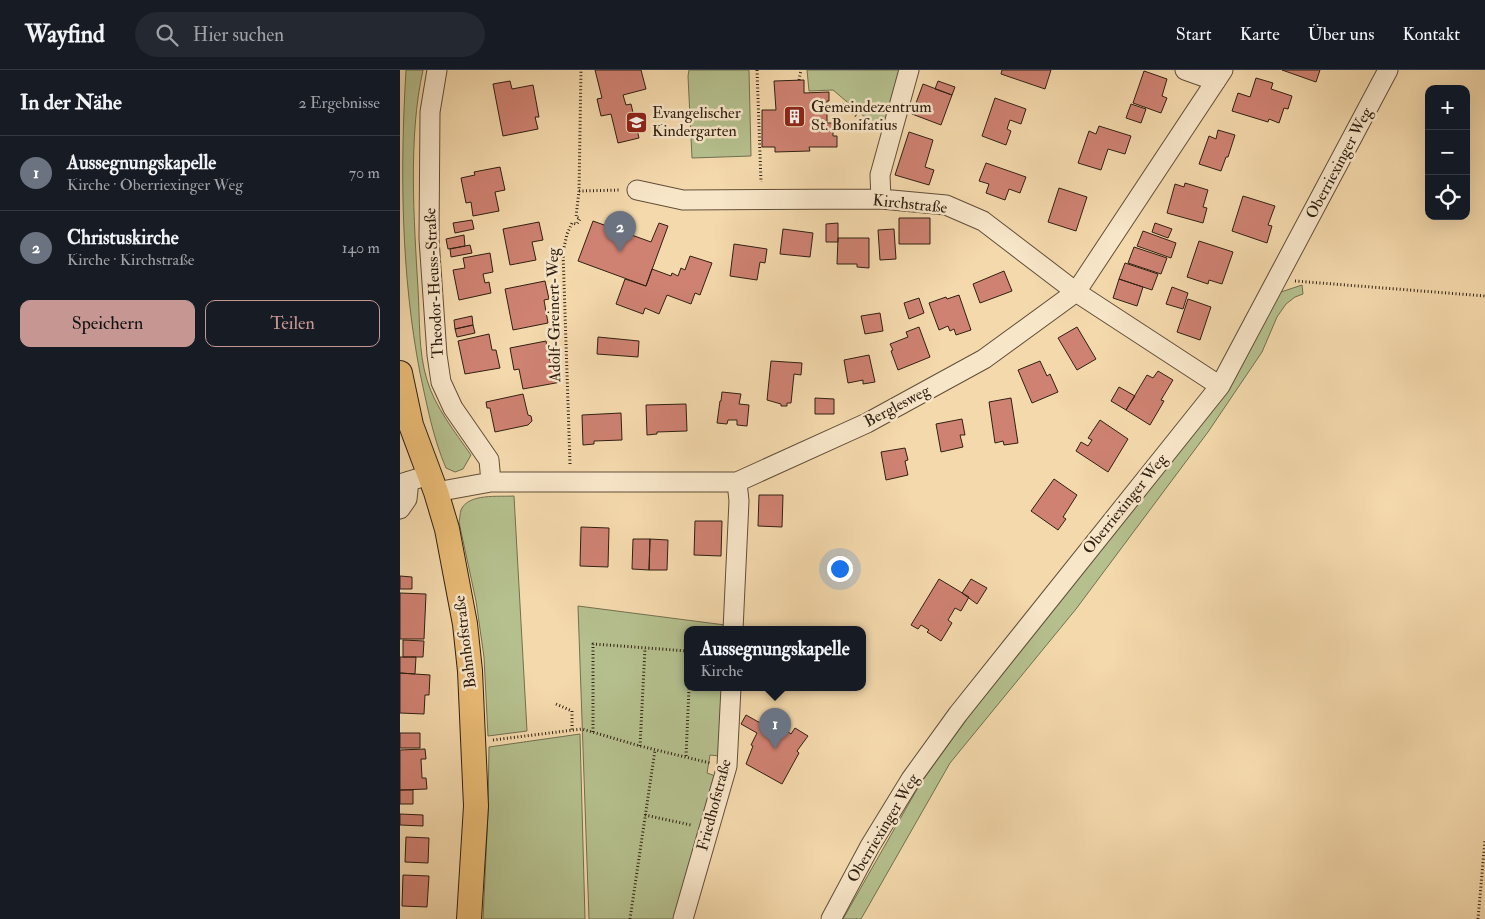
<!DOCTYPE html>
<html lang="de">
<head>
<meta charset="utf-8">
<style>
	:root { --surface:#171b24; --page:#242831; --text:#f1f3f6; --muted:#9ea1a6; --line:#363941; --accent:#c59692 }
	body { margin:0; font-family:"IM FELL Double Pica",serif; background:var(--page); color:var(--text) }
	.controls { position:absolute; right:15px; top:15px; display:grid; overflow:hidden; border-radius:10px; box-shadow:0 5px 20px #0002 }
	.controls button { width:45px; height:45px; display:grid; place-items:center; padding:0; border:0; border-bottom:1px solid var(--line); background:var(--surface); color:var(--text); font:25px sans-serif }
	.you { position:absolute; left:439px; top:498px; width:18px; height:18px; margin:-12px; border:4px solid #fff; border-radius:50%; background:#1a73e8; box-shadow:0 0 0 8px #1a73e833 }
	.badge { display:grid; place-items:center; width:32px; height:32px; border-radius:50%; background:var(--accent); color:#fff; font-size:16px; font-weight:700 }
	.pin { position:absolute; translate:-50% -41px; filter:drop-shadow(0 1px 2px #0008) }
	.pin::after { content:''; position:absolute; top:26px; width:18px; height:15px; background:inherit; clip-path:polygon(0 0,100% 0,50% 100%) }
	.popup { position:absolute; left:284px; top:556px; width:182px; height:65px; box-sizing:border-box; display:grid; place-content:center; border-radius:10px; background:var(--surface); filter:drop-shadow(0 1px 4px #0005); font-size:16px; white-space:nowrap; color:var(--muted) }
	.popup b { font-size:19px; color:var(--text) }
	.popup::after { content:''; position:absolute; left:50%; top:100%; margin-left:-10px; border:10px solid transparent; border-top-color:var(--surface) }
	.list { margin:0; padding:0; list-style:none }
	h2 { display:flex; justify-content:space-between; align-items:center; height:65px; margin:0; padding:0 20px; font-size:21px }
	h2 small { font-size:16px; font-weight:400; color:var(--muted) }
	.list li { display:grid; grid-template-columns:32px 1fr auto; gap:15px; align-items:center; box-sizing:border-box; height:75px; padding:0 20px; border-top:1px solid var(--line) }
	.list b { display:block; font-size:19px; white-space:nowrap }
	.list p { margin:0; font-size:16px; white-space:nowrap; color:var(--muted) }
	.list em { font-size:16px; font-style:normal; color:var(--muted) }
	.actions { display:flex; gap:10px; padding:15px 20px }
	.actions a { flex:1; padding:11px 0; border:1px solid var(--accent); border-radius:10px; text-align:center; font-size:18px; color:var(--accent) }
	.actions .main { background:var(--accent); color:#111 }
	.icon { flex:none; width:28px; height:28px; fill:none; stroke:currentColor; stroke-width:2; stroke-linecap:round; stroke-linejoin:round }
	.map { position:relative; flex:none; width:1085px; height:849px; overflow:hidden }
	header { display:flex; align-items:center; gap:30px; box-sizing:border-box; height:70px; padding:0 25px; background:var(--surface); border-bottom:1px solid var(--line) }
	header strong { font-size:24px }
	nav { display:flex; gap:28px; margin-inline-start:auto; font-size:18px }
	.search { width:350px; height:45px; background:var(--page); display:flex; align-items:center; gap:12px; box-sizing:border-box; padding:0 18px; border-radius:28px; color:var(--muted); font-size:19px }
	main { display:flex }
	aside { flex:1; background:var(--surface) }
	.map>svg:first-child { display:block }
	.green { fill:#b5c08e; stroke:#727050 }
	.building { fill:#cf8272; stroke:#302012 }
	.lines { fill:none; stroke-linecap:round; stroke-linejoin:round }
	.minor-casing { stroke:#614e38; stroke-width:21 }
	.major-casing { stroke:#302012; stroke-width:26 }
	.path { stroke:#302012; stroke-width:3; stroke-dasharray:1 2.5; stroke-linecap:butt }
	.minor { stroke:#f8e6c9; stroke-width:19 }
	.major { stroke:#eabc76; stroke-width:24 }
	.labels { text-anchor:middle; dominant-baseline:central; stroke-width:5; stroke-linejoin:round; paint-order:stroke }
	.poi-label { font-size:16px; fill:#302012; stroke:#f8e6c9; text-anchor:start }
	.street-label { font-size:16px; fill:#302012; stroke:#f8e6c9 }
</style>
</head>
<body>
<header>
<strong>Wayfind</strong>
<div class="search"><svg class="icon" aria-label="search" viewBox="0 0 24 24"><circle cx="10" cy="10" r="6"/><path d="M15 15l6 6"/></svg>Hier suchen</div>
<nav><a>Start</a><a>Karte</a><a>Über uns</a><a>Kontakt</a></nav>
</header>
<main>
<aside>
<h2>In der Nähe<small>2 Ergebnisse</small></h2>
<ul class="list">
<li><span class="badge" style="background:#6b7280">1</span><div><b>Aussegnungskapelle</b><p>Kirche · Oberriexinger Weg</p></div><em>70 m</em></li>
<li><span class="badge" style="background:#6b7280">2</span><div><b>Christuskirche</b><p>Kirche · Kirchstraße</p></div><em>140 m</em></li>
</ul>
<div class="actions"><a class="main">Speichern</a><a>Teilen</a></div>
</aside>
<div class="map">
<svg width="1085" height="849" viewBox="0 0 1085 849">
	<rect width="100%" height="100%" fill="#f4d9ac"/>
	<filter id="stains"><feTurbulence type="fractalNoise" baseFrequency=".004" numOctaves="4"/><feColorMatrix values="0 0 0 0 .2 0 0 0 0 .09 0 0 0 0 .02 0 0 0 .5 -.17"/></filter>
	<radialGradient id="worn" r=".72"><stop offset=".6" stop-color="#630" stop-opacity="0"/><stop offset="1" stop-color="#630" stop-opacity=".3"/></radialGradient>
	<path class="green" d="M6,0h17c-15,67 -9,151 -5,219 2,30 0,62 9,91 8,27 28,52 44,75l-8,14 -8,3 -9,-4c-13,-30 -19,-63 -26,-95 -19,-99 -20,-202 -14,-303z
		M289,0h60l2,86 -59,2 -4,-82z
		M407,0h97l-18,65 -53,-45 -24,1z
		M902,215l1,9 -8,3 -9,7 -9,13 -15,35 -54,80 -132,177 -126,154 -89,156h-18l77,-135 46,-64 248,-315 61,-108 6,-5z
		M114,426l13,235 -39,5 -4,-79 -8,-56 -17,-79c1,-4 1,-9 2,-12 7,-17 38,-13 53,-14z
		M178,536l147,19v5h-37v58h34l-3,68 -9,-1 -3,18 11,4 -41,142h-88z
		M180,664l5,185h-102l5,-106 1,-66z"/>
	<path class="building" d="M195,0h46l5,19 -23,6 3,10 5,-1 8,34 -21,5 -7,-29 -10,2 -4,-17 5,-1z
		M602,0h49l-6,19 -44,-15z
		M882,0h38l-4,12z
		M744,1l23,8 -5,17 5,2 -6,15 -28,-10z
		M856,8l17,5 -2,6 21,7 -4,13 -4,-1 -5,15 -10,-4 -1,3 -36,-11 6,-18 12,4z
		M404,10v13l25,-1v9h-2v22h6v13h4v11h-28l1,4 -35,1v-5h-13v-37h14l-2,-29z
		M110,11l2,8 21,-4 6,32h-4l3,12 -35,7 -10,-52z
		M538,11l17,6 -3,8 -17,-6z
		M523,14l29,11 -11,30 -29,-11z
		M595,28l31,11 -5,15 -11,-4 -3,9 4,2 -5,14 -24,-9z
		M731,34l15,5 -5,14 -15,-5z
		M699,56l32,10 -6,18 -17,-5 -7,21 -23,-7 11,-32 7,3z
		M818,60l17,5 -7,22h-2l-5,14 -22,-7 10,-28 7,3z
		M509,62l24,8 -8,27 9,3 -5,15 -34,-10z
		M586,93l40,14 -6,16 -11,-4 -4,11 -19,-7 3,-9 -10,-3z
		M100,97l5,23 -10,2 4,19 -26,5 -2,-14 -5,1 -5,-25 14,-3 -1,-3z
		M785,113l23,7 -5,17 4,1 -4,15 -36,-10 8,-29 9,3z
		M659,118l28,9 -11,34 -28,-9z
		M843,126l32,10 -7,19 4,1 -5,17 -35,-12z
		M499,148h31v26h-31z
		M72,150l2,9 -19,4 -2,-10z
		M193,151l58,21 8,-19 9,3 -22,60 -68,-25z
		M139,152l4,18 -11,2 4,18 -26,5 -7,-36z
		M438,153v19h-12v-18z
		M755,153l17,6 -4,9 -16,-6z
		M383,159l30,4 -3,24 -30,-3z
		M494,159l2,30 -16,1 -2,-30z
		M743,161l33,12 -5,15 -34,-12z
		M64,165l1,11 -17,3 -2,-10z
		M438,168h31v30l-12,-1v-3h-20z
		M799,171l34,11 -11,32 -13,-4 -1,4 -21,-7z
		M334,174l33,5 -2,14 -5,-1 -3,18 -27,-4z
		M70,175l2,8 -21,4 -1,-8z
		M734,177l33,11 -6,16 -33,-11z
		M90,183l3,19 -10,2 2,9 4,-1 2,11 -32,7 -6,-30 12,-2 -2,-10z
		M290,186l22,7 -12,32 -5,-2 -4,11 -24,-9 -8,19 -14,-6 -2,6 -27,-10 9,-25 21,7 6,-17 19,7 1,-3 6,3 3,-8 4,2z
		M725,193l33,11 -6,16 -33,-11z
		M604,201l8,20 -32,12 -7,-19z
		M719,209l24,8 -6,19 -24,-8z
		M145,211l4,18 -5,1 4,23 -35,7 -8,-41z
		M772,217l16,6 -5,16 -17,-5z
		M559,225l12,35 -15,5 -2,-6 -4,2 -2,-5 -9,4 -10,-27 17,-6 1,2z
		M519,228l5,15 -15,6 -5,-16z
		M788,229l23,8 -11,33 -23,-8z
		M480,243l3,18 -18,3 -4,-18z
		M72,246l1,9 -18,4 -1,-9z
		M73,255l2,8 -18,4 -2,-8z
		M519,257l11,30 -32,13 -7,-19 2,-1 -3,-6 18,-7 -2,-5z
		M677,257l19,32 -19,11 -19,-32z
		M89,264l3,16h4l4,18 -35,6 -7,-33z
		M198,267l41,4 -1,16 -41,-3z
		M146,271l5,24 6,-1 4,18 -38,7 -4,-20 -5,1 -4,-22z
		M469,285l6,27 -12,2v-4l-15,3 -4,-23z
		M371,291l31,2 -1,12 -7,-1 -3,29h-4v3h-6v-2l-14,-4z
		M640,291l7,15 3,-2 8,18 -26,11 -14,-33z
		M758,301l15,9 -12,20 3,1 -14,24 -24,-15 21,-35 6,3z
		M719,317l16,9 -9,14 -15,-9z
		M322,322l19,2 -2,10 10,1 -2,21 -10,-1v-5h-9l-1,4 -10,-1 3,-22h1z
		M123,324l5,21 3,1 1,5 -4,4 -33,7 -5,-24h-3l-1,-6z
		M415,328l19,1v15h-19z
		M611,328l7,45 -14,2 -1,-4 -8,2 -6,-41z
		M286,334l1,27 -30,1v2l-10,1 -1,-30z
		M221,343l1,27 -28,1v3l-11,1 -1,-30z
		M562,349l3,16h-5l3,12 -22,5 -5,-28z
		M700,350l28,19 -20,33 -32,-21 5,-9 7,4 4,-6 -4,-2z
		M505,378l3,12 -3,1 3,14 -22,5 -5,-28z
		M654,409l23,16 -14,22 3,2 -8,11 -27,-19z
		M359,425h24l-1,32 -24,-1z
		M295,451h27l-1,35 -27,-1z
		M181,457l28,1 -1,39 -28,-1z
		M233,469h17l-1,31 -17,-1z
		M250,469l18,1 -1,30h-18z
		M0,506l12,1v12h-12z
		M539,509l30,18 -8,14 -6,-3 -7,12 4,3 -11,18 -14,-9 2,-2 -8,-5 -3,4 -7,-4z
		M571,509l16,9 -10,16 -15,-11z
		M0,523l26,1 -2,45h-24z
		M3,570l21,1 -1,16h-20z
		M0,587h16l-1,17 -15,-1z
		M0,603l30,2 -1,20h-4l-1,19 -24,-1z
		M346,645l25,14 9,-12 7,5 -4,6 8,6 4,-6 13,8 -11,15 2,2 -17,31 -36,-20 7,-18 -2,-1 6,-12 -16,-9z
		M0,663h20v15h-20z
		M25,679l1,10h-5l1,19h4l1,11 -27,1v-40z
		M0,720h13v14h-13z
		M0,744l23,1v11l-23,-1z
		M6,767l23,1 -1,25 -23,-1z
		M3,805l26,1 -2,31 -25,-1z"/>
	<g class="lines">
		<defs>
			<path id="minor" d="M37,0l-7,42 -1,127 8,116 4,27 12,26 36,52 2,22
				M785,0l31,11
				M237,120l46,10 198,-1 65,6 37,16 93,71 144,94
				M481,129l-1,-24 29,-105
				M0,414l29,-9
				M36,422l55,-10h246l130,-59 117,-64 92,-67 147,-222
				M0,439l7,-10 2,-18
				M333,560l6,-129 -2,-19
				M283,849l44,-153 4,-78
				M431,849l39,-73 41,-67 47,-65 262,-328 168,-316"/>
			<path id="major" d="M0,303l11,52 25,67 11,37 18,95 5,47 6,135 -7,113"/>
		</defs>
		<use href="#minor" class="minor-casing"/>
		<use href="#major" class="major-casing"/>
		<path class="path" d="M357,0l4,112
			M399,10l2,-10
			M442,34l32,27
			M179,121l42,-1
			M895,211l190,15
			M170,394l-7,-212 4,-18 5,-11 5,1 3,-5 -4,-2 3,-26 2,-121
			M156,634l16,7v19
			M193,662v-88l95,7
			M93,670l89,-11 58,17 70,17
			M240,676l5,-98
			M286,686l3,-68
			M245,745l46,10
			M230,849l25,-169
			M1078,849l7,-79"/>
		<use href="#minor" class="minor"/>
		<use href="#major" class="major"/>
	</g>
	<defs>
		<symbol id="building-square" viewBox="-11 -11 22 22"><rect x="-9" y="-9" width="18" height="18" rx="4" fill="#8f2418" stroke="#f8e6c9"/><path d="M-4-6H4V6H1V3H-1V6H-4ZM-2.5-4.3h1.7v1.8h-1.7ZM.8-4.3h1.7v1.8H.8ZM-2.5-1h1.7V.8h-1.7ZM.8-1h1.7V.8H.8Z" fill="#fff"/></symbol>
		<symbol id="school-square" viewBox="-11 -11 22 22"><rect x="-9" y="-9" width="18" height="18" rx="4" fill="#8f2418" stroke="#f8e6c9"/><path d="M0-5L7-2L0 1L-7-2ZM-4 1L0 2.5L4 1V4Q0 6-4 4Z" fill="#fff"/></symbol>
	</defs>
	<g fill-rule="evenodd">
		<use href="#building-square" x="382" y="34" width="25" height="25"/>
		<use href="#school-square" x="224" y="40" width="25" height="25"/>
	</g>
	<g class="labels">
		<g class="poi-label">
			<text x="411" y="37">Gemeindezentrum<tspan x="411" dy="18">St. Bonifatius</tspan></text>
			<text x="252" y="43">Evangelischer<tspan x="252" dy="18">Kindergarten</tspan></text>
		</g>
		<g class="street-label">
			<text transform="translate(939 93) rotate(-62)">Oberriexinger Weg</text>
			<text transform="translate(510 134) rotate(6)">Kirchstraße</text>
			<text transform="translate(34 213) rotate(-93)">Theodor-Heuss-Straße</text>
			<text transform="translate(154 245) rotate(-91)">Adolf-Greinert-Weg</text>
			<text transform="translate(497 336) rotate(-28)">Berglesweg</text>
			<text transform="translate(725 434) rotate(-51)">Oberriexinger Weg</text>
			<text transform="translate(65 572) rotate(-97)">Bahnhofstraße</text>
			<text transform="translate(314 735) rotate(-75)">Friedhofstraße</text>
			<text transform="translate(483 758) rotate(-59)">Oberriexinger Weg</text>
		</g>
	</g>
	<rect width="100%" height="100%" filter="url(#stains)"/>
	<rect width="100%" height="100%" fill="url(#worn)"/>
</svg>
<div class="controls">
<button>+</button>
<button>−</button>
<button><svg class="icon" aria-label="locate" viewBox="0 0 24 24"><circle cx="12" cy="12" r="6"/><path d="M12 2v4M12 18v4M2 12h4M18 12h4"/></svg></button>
</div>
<div class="you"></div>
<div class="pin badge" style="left:375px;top:679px;background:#6b7280">1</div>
<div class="popup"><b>Aussegnungskapelle</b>Kirche</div>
<div class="pin badge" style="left:220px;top:182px;background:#6b7280">2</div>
</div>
</main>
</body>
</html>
